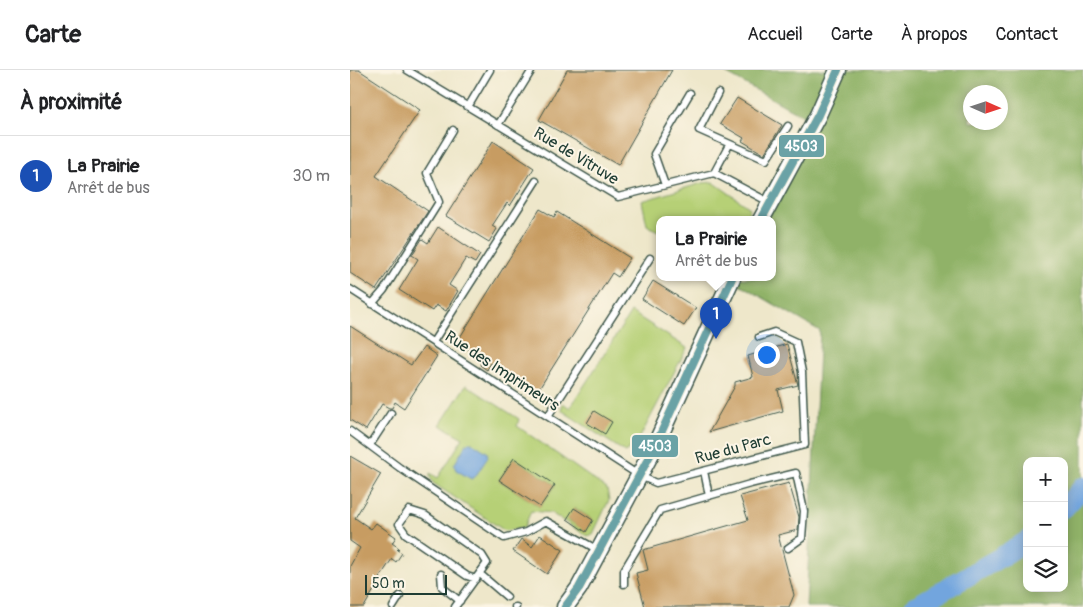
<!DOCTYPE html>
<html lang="fr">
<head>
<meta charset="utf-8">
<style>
	:root { --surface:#fff; --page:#f6f6f6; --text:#202124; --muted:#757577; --line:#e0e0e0; --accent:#b45309 }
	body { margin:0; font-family:Pangolin,sans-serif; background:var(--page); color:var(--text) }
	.controls { position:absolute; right:15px; bottom:15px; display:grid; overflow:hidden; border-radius:10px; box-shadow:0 2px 12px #0003 }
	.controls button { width:45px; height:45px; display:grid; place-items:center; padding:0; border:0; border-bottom:1px solid var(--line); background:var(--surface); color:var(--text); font:25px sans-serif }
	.compass { position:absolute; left:613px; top:15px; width:45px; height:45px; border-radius:50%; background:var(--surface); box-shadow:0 2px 12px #0003; rotate:93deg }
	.scale { position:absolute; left:15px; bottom:12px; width:82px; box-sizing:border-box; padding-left:5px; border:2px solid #1f3d34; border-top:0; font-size:14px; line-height:18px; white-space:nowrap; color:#1f3d34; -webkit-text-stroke:4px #fcf5e5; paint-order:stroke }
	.you { position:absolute; left:416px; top:284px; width:18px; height:18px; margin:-12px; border:4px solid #fff; border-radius:50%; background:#1a73e8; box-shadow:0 0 0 8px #1a73e833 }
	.badge { display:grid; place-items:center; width:32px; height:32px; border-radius:50%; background:var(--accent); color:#fff; font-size:16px; font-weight:700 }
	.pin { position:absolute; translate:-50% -41px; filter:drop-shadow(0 1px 2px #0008) }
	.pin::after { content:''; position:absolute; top:26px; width:18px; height:15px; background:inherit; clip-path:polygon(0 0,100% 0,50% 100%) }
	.popup { position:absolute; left:306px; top:146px; width:120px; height:65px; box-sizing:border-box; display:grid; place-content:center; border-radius:10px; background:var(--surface); filter:drop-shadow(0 1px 4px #0005); font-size:16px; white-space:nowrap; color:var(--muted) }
	.popup b { font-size:19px; color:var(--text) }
	.popup::after { content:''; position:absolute; left:50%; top:100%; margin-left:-10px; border:10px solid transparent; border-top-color:var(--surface) }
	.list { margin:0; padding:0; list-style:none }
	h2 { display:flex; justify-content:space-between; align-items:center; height:65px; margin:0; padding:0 20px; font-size:21px }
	h2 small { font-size:16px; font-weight:400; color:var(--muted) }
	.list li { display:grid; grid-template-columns:32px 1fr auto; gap:15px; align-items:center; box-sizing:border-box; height:80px; padding:0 20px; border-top:1px solid var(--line) }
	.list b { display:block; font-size:19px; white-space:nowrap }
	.list p { margin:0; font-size:16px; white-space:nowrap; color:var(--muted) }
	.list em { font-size:16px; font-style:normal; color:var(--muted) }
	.icon { flex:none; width:28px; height:28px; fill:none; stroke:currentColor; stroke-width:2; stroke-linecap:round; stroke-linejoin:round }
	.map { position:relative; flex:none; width:733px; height:537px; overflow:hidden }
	header { display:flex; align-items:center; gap:30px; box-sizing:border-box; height:70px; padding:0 25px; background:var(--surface); border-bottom:1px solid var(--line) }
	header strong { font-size:24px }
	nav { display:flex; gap:28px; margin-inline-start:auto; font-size:18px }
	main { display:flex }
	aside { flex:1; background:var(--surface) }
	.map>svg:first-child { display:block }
	.green { fill:#b6d076; stroke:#6a8655; fill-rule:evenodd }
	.forest { fill:#90b267; stroke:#58784e; fill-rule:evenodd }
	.water { fill:#72a5de; stroke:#487189 }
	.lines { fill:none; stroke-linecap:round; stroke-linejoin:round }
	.river { stroke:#72a5de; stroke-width:20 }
	.building { fill:#c79c62 }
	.service-casing { stroke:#3e564a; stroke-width:9 }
	.tertiary-casing { stroke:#3e564a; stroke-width:19 }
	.service { stroke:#fff; stroke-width:6 }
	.tertiary { stroke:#fff; stroke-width:16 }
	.bus-1-casing { stroke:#fcf5e5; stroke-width:11 }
	.bus-1 { stroke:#6ba2a6; stroke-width:8 }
	.labels { text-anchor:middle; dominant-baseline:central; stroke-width:4; stroke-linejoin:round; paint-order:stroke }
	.street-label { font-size:16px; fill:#1f3d34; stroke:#fcf5e5 }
	.line-badge { stroke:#fcf5e5; stroke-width:2 }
	.badge-label { font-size:14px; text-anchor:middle; font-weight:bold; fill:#fff }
</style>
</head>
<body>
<header>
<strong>Carte</strong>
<nav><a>Accueil</a><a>Carte</a><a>À propos</a><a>Contact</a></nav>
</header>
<main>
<aside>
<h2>À proximité<small></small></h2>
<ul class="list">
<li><span class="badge" style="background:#1a4fb4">1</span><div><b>La Prairie</b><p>Arrêt de bus</p></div><em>30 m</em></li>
</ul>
</aside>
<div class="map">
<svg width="733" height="537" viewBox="0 0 733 537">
	<rect width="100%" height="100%" fill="#fcf5e5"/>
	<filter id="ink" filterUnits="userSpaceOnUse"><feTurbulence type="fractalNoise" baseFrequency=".02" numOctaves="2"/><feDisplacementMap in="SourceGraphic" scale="10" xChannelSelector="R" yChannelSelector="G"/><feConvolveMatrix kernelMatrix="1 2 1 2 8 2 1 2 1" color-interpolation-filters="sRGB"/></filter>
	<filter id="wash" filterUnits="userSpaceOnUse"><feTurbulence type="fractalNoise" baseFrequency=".0096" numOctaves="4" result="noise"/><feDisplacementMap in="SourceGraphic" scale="20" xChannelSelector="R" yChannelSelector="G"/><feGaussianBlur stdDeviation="1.12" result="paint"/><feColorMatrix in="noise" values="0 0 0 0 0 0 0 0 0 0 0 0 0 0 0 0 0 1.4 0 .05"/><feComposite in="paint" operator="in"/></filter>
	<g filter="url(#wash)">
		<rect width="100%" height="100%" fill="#eee7ca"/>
		<path class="green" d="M363,112l37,26 -4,12h-86v12l-13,-7 -5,-24 60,-18z
			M281,242l56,36 -49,93 -13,11 -64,-42 2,-7 7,5z
			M116,315l53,34 -2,7 90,63 2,11 -16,34 -6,2 -36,-23 -20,-2 -7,17 -19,3 -72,-48 -3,-6v-4l8,5 25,-40 -23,-13zM164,388l41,27 -15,22 -41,-27zM225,438l18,12 -7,11 -18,-11z"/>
		<path class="forest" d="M370,0h363v537h-277l14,-276 -91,-53h43v-58h-20l53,-103zM620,22h30v30h-30zM677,391h37v127h-37z"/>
		<path class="water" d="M121,372l16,10 1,5 -13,20 -4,2 -15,-9 -2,-5 13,-22z"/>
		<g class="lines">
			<path class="river" d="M714,438l19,-21
				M564,537l80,-46 33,-20"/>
		</g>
		<g id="blocks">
			<path class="building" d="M0,0h9l61,40 -44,66 52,35 -52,79 -26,-17z
				M217,0h105l-54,95 -79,-45z
				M387,28l45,27 -18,29 -22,-13 2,-3 -24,-14z
				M143,71l41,27 -24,38 -3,-3 -15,23 5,3 -8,13 -43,-26z
				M190,139l14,8 3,-5 73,46 -12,19 -6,-4 -75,119 -46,-29 -4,7 -7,-5 3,-6 -26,-17z
				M88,157l42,28 -5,8 -9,-5 -17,27 9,6 -12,20 -10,-6 -4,6 -33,-21 19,-31 -6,-4 10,-16 6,4z
				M303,211l43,27 -12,18 -42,-27z
				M0,256l61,39 13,-18 13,9 -33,52 -9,-6 -3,6h-3l-7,-4 -16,26 -16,-10z
				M437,274l11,41 -20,5 5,21 -74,21 26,-46v-4l18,-5 -5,-21z
				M244,341l18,11 -7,12 -18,-11z
				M0,386l31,18 -26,44 16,11 5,-6 20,14 -4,6 7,5 -2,2 5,3 -6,9 -4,-3 -12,18 1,1 -17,29h-14v-41l10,-18 -10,-7z
				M164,388l41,27 -15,22 -41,-27z
				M439,413l10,34 -1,13 -20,5 16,60 -5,12h-144l-9,-34 12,-3 -5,-20 105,-30 -8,-24z
				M224,438l19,12 -7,12 -19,-13z
				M190,465l23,15 -16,24 -34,-23 8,-12 11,8z"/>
		</g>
	</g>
	<g filter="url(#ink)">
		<use href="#blocks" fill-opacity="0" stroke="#3e564a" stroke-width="1"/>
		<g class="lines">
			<defs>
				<path id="service" d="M57,0l211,127 96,-24 55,29
					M368,23l-19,37 67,30 22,-34
					M118,37l22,-37
					M148,55l34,-55
					M364,103l15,-28
					M315,115l-11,-31 36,-61
					M0,219l290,187 16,7 149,-38 -3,-73 -6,-30 -22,-10 -15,5
					M22,234l12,-14 55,-88 -12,-29 26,-43
					M83,272l103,-161
					M198,346l102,-158
					M0,361l50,37 104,70 22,-6 20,-11 52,29
					M20,375l21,-32
					M354,401l5,25
					M91,504l1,13 18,14
					M130,504l27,23
					M274,514v-14l36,-60 90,-26 46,-11 8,38 -2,27 -14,10
					M43,537l7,-11
					M105,537l32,-44 -5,-8 -57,-40 -16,-5 -10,14 7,10 61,42 9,3
					M165,537h1"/>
				<path id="tertiary" d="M411,150l57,-105 20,-45
					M215,537l14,-19 76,-142 77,-168"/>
			</defs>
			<use href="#service" class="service-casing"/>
			<use href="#tertiary" class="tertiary-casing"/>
			<use href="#service" class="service"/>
			<use href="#tertiary" class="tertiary"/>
			<defs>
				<path id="bus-1" d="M411,150l57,-105 20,-45
					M215,537l14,-19 76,-142 77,-168"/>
			</defs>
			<use href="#bus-1" class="bus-1-casing"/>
			<use href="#bus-1" class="bus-1"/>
		</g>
	</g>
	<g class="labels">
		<g class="street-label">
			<text transform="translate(226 86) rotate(31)">Rue de Vitruve</text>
			<text transform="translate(152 301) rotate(33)">Rue des Imprimeurs</text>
			<text transform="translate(383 379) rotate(-15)">Rue du Parc</text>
		</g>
	</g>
	<g class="line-badge">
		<rect x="428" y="64" width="47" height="24" rx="5" fill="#6ba2a6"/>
		<rect x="281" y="364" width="48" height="24" rx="5" fill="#6ba2a6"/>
	</g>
	<g class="badge-label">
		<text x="451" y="81">4503</text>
		<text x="305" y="381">4503</text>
	</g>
</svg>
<div class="controls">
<button>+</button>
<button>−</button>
<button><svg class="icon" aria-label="layers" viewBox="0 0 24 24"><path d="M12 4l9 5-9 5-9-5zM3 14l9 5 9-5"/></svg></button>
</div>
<svg class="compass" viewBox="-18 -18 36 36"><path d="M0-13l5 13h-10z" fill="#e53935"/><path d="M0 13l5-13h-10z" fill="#757577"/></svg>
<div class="scale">50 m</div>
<div class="you"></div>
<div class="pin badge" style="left:366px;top:269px;background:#1a4fb4">1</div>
<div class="popup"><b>La Prairie</b>Arrêt de bus</div>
</div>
</main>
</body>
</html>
